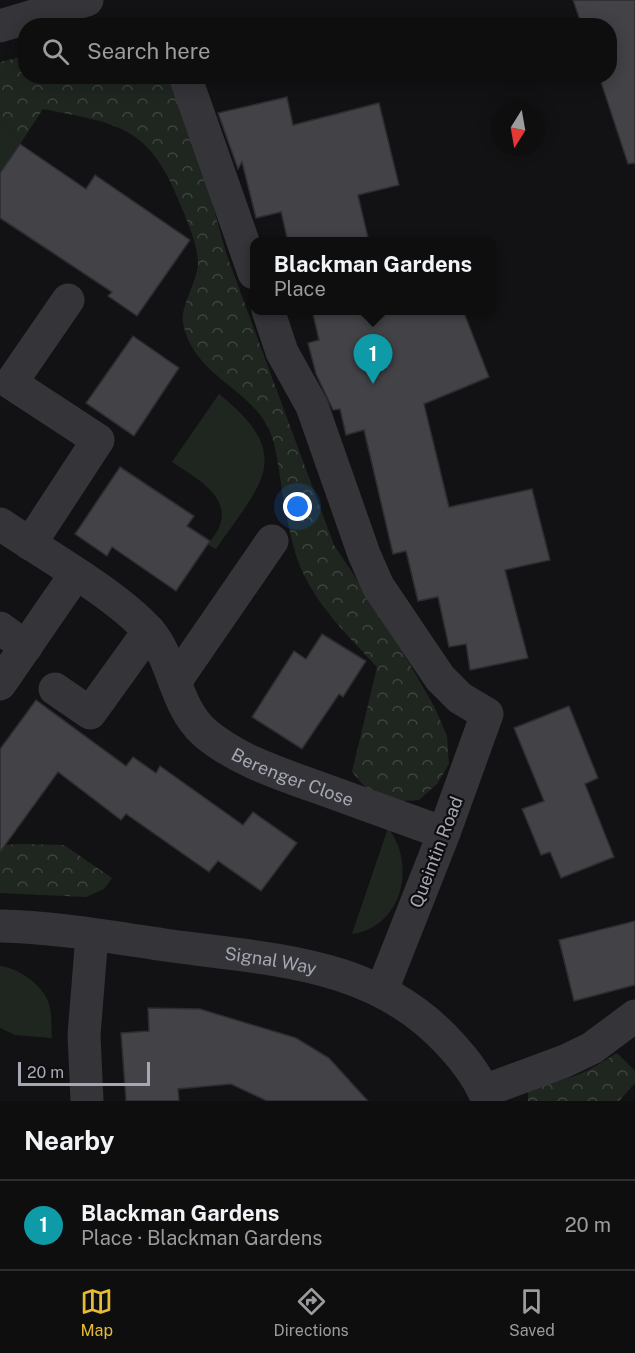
<!DOCTYPE html>
<html lang="en">
<head>
<meta charset="utf-8">
<style>
	:root { --surface:#0e0e0f; --page:#1c1c1d; --text:#f1f3f6; --muted:#9b9c9e; --line:#2e2e2f; --accent:#e7bb37 }
	body { margin:0; font-family:"Public Sans",sans-serif; background:var(--page); color:var(--text) }
	.compass { position:absolute; left:491px; top:102px; width:54px; height:54px; border-radius:50%; background:var(--surface); box-shadow:0 3px 15px #0003; rotate:191deg }
	.scale { position:absolute; left:18px; bottom:15px; width:132px; box-sizing:border-box; padding-left:6px; border:3px solid #a5a8b4; border-top:0; font-size:16px; line-height:21px; white-space:nowrap; color:#a5a8b4; -webkit-text-stroke:4px #0e0d0f; paint-order:stroke }
	.you { position:absolute; left:298px; top:507px; width:21px; height:21px; margin:-15px; border:4px solid #fff; border-radius:50%; background:#1a73e8; box-shadow:0 0 0 9px #1a73e833 }
	.badge { display:grid; place-items:center; width:39px; height:39px; border-radius:50%; background:var(--accent); color:#fff; font-size:20px; font-weight:700 }
	.pin { position:absolute; translate:-50% -50px; filter:drop-shadow(0 2px 3px #0008) }
	.pin::after { content:''; position:absolute; top:32px; width:21px; height:18px; background:inherit; clip-path:polygon(0 0,100% 0,50% 100%) }
	.popup { position:absolute; left:250px; top:237px; width:246px; height:78px; box-sizing:border-box; display:grid; place-content:center; border-radius:12px; background:var(--surface); filter:drop-shadow(0 2px 4px #0005); font-size:20px; white-space:nowrap; color:var(--muted) }
	.popup b { font-size:22px; color:var(--text) }
	.popup::after { content:''; position:absolute; left:50%; top:100%; margin-left:-12px; border:12px solid transparent; border-top-color:var(--surface) }
	.list { margin:0; padding:0; list-style:none }
	h2 { display:flex; justify-content:space-between; align-items:center; height:78px; margin:0; padding:0 24px; font-size:26px }
	h2 small { font-size:20px; font-weight:400; color:var(--muted) }
	.list li { display:grid; grid-template-columns:39px 1fr auto; gap:18px; align-items:center; box-sizing:border-box; height:90px; padding:0 24px; border-top:2px solid var(--line) }
	.list b { display:block; font-size:22px; white-space:nowrap }
	.list p { margin:0; font-size:20px; white-space:nowrap; color:var(--muted) }
	.list em { font-size:20px; font-style:normal; color:var(--muted) }
	.icon { flex:none; width:33px; height:33px; fill:none; stroke:currentColor; stroke-width:2; stroke-linecap:round; stroke-linejoin:round }
	.map { position:relative; flex:none; width:635px; height:1101px; overflow:hidden }
	.search { position:absolute; background:var(--surface); box-shadow:0 3px 15px #0003; left:18px; right:18px; top:18px; height:66px; display:flex; align-items:center; gap:15px; box-sizing:border-box; padding:0 21px; border-radius:24px; color:var(--muted); font-size:22px }
	.sheet { height:168px; background:var(--surface) }
	nav { display:flex; justify-content:space-around; align-items:center; box-sizing:border-box; height:84px; border-top:2px solid var(--line); background:var(--surface); font-size:16px; color:var(--muted) }
	nav a { display:grid; justify-items:center; gap:3px }
	nav .on { color:var(--accent) }
	.map>svg:first-child { display:block }
	.green { fill:#1f2620 }
	.forest { fill:url(#forest-crowns) }
	.building { fill:#424247; stroke:#2d2c30; stroke-width:1.5 }
	.lines { fill:none; stroke-linecap:round; stroke-linejoin:round }
	.minor { stroke:#343439; stroke-width:33 }
	.labels { text-anchor:middle; dominant-baseline:central; stroke-width:4.5; stroke-linejoin:round; paint-order:stroke }
	.street-label { font-size:18px; fill:#a5a8b4; stroke:#0e0d0f }
</style>
</head>
<body>
<div class="map">
<svg width="635" height="1101" viewBox="0 0 635 1101">
	<defs>
		<pattern id="forest-crowns" width="20" height="18" patternUnits="userSpaceOnUse" patternTransform="scale(1.5)"><rect width="20" height="18" fill="#1f2620"/><path d="M2 6a3 3 0 1 1 6 0M12 15a3 3 0 1 1 6 0" fill="none" stroke="#3d433e"/></pattern>
	</defs>
	<rect width="100%" height="100%" fill="#121214"/>
	<path class="green" d="M0,112l20,32 -20,29z
		M219,394c77,62 43,88 -3,155l-8,-4c4,-7 10,-13 12,-20 11,-30 -29,-50 -48,-63z
		M388,828c29,37 14,99 -36,106z
		M0,966c20,2 47,22 50,42 2,10 1,20 2,30l-37,-3 -15,-7z"/>
	<path class="forest" d="M25,56l1,20 143,1 40,114 17,62 108,292 55,83 46,80 12,28 2,28 -12,20 -18,16 -18,1 -36,-14 -13,-15 25,-105c-26,-28 -56,-57 -73,-92 -13,-24 -21,-78 -25,-105 -3,-17 -5,-34 -14,-48 -24,-38 -72,-49 -82,-99 -3,-17 16,-44 15,-61 -1,-19 -10,-39 -17,-56 -31,-80 -61,-82 -138,-97l-23,35 -20,-32v-50z
		M23,844l41,1 48,33 -8,11 -18,8 -86,-4v-48z
		M617,1053l18,18v12l-16,18h-91v-18c39,0 56,-9 89,-30z"/>
	<path class="building" d="M573,0h62v163l-7,1 -29,-88h10v-50h-27z
		M287,97l6,28 86,-22 20,82 -41,10 11,47h-81l-7,-30 -25,6 -14,-56 -4,7 -20,-56z
		M20,144l66,45 9,-14 95,65 -53,76 -29,-20 4,-4 -112,-74v-45z
		M312,310h151l26,67 -65,27 25,103 83,-18 18,71 -45,10 23,88 -58,12 -4,-26 -17,3 -11,-50 -20,4 -12,-50 -13,3 -29,-124 -18,5 -6,-26 -7,1 -17,-36 -8,-31 11,-3z
		M133,336l46,32 -45,68 -48,-33z
		M120,467l74,49 -7,10 23,15 -34,50 -64,-44 -5,9 -32,-22z
		M322,634l44,27 -23,36 -4,-3 -37,55 -50,-32 42,-66 12,8z
		M36,700l90,66 7,-9 23,16 4,-7 83,59 10,-13 44,31 -36,48 -43,-30 -9,11 -83,-58 -5,6 -63,-48 -58,80v-103z
		M569,706l29,72 -13,6 29,73 -53,21 -11,-26 -9,3 -19,-46 22,-8 -30,-73z
		M635,921v64l-61,16 -15,-61z
		M148,1008l52,1 96,29 33,20 39,43h-101l-36,-17 -53,5 1,12h-53l-5,-68 28,-2z"/>
	<g class="lines">
		<g class="minor">
			<path d="M0,26l87,-26"/>
			<path d="M185,76l69,197"/>
			<path d="M268,310l14,42 30,54 52,148 14,32 62,92 20,20 27,16 -43,119 -62,157"/>
			<path id="s1" d="M0,524c44,30 113,68 148,106 27,30 26,76 57,103 34,29 82,43 123,58 39,14 77,28 116,42"/>
			<path d="M30,544l68,-104 -87,-57 57,-83"/>
			<path d="M0,628l26,19"/>
			<path d="M175,682l97,-141"/>
			<path d="M0,684l75,-109"/>
			<path d="M55,689l35,24 59,-82"/>
			<path id="s2" d="M0,926c57,1 115,12 172,20 102,14 205,16 279,99 15,16 29,35 37,56"/>
			<path d="M484,1091l81,-30 27,-13 43,-32"/>
			<path d="M87,1101l-3,-66 8,-100"/>
		</g>
	</g>
	<g class="labels">
		<g class="street-label">
			<text stroke="none"><textPath href="#s1" startOffset="400">Berenger Close</textPath></text>
			<text transform="translate(436 852) rotate(-69)">Queintin Road</text>
			<text stroke="none"><textPath href="#s2" startOffset="273">Signal Way</textPath></text>
		</g>
	</g>
</svg>
<svg class="compass" viewBox="-18 -18 36 36"><path d="M0-13l5 13h-10z" fill="#e53935"/><path d="M0 13l5-13h-10z" fill="#9b9c9e"/></svg>
<div class="scale">20 m</div>
<div class="you"></div>
<div class="pin badge" style="left:373px;top:384px;background:#0f9aa8">1</div>
<div class="popup"><b>Blackman Gardens</b>Place</div>
<div class="search"><svg class="icon" aria-label="search" viewBox="0 0 24 24"><circle cx="10" cy="10" r="6"/><path d="M15 15l6 6"/></svg>Search here</div>
</div>
<section class="sheet">
<h2>Nearby<small></small></h2>
<ul class="list">
<li><span class="badge" style="background:#0f9aa8">1</span><div><b>Blackman Gardens</b><p>Place · Blackman Gardens</p></div><em>20 m</em></li>
</ul>
</section>
<nav>
<a class="on"><svg class="icon" aria-label="map" viewBox="0 0 24 24"><path d="M3 6l6-2 6 2 6-2v14l-6 2-6-2-6 2zM9 4v14M15 6v14"/></svg>Map</a>
<a><svg class="icon" aria-label="directions" viewBox="0 0 24 24"><path d="M12 3l9 9-9 9-9-9zM9 14v-3h6M13 9l2 2-2 2"/></svg>Directions</a>
<a><svg class="icon" aria-label="saved" viewBox="0 0 24 24"><path d="M7 4h10v16l-5-4-5 4z"/></svg>Saved</a>
</nav>
</body>
</html>
